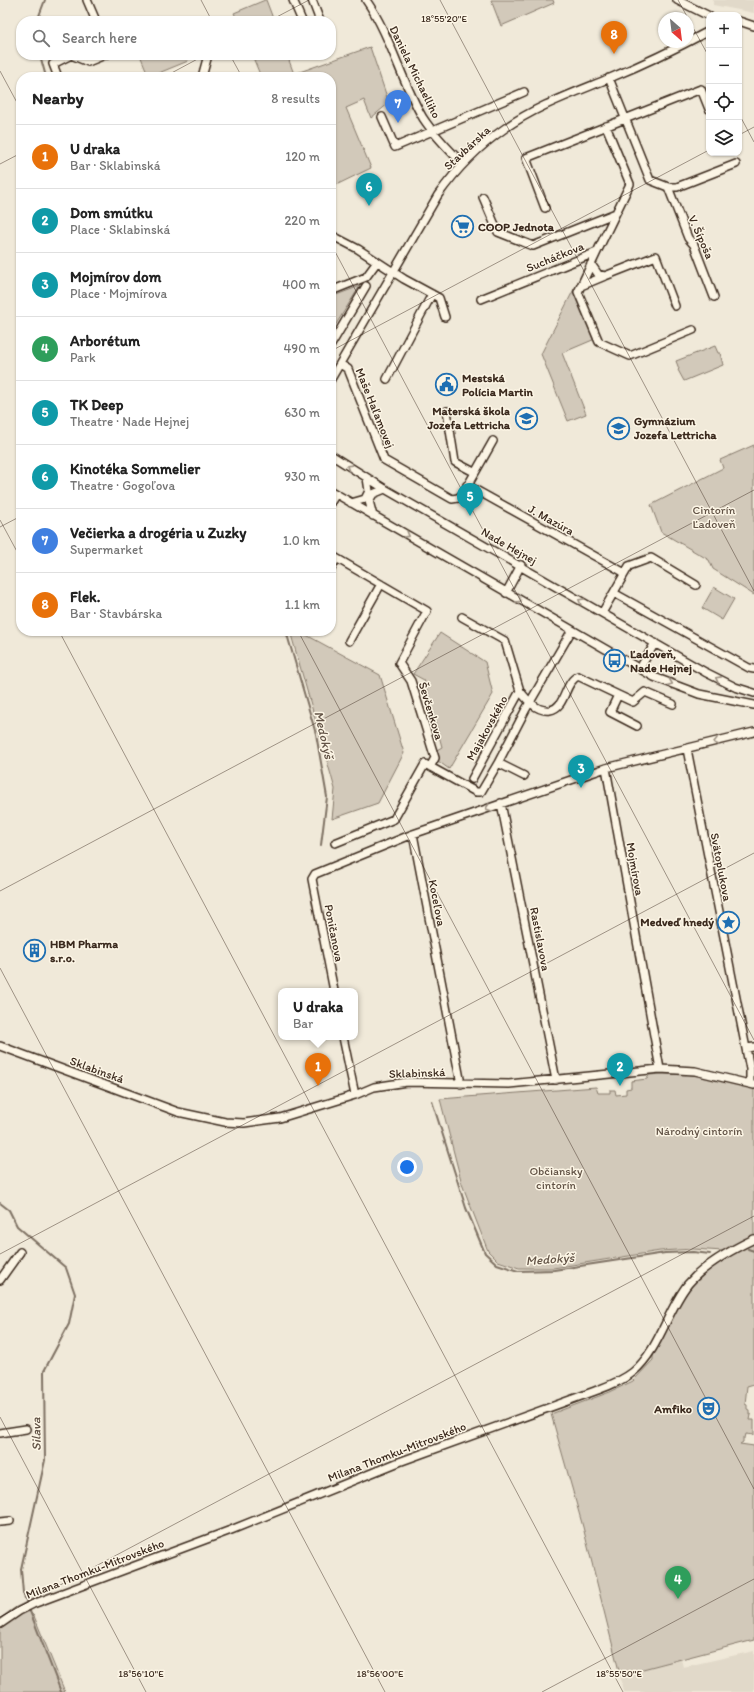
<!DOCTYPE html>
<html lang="en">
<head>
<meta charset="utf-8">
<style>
	:root { --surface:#fff; --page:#f6f6f6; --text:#222; --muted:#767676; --line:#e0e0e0; --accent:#b45309 }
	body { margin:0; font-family:Itim,sans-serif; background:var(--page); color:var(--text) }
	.controls { position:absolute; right:12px; top:12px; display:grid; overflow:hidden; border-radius:8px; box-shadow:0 1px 3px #0004 }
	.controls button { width:36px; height:36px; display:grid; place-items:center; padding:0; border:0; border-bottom:1px solid var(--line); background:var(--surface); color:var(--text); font:20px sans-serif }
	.compass { position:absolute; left:658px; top:12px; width:36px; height:36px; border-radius:50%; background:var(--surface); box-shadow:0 1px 3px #0004; rotate:152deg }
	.you { position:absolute; left:407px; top:1167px; width:14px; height:14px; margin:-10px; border:3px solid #fff; border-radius:50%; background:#1a73e8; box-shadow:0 0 0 6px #1a73e833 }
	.badge { display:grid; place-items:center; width:26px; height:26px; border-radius:50%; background:var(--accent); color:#fff; font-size:13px; font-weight:700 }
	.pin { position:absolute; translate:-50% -33px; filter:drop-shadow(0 1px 2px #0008) }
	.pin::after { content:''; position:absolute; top:21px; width:14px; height:12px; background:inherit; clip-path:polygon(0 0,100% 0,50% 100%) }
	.popup { position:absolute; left:278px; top:988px; width:80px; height:52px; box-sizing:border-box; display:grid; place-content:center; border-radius:8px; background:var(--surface); filter:drop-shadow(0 1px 3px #0005); font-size:13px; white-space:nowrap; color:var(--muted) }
	.popup b { font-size:15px; color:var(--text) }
	.popup::after { content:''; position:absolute; left:50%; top:100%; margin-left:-8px; border:8px solid transparent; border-top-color:var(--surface) }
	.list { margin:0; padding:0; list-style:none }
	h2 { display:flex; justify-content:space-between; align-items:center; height:52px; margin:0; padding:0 16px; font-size:17px }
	h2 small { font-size:13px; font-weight:400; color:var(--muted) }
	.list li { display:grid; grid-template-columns:26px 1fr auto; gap:12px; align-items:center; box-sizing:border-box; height:64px; padding:0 16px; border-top:1px solid var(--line) }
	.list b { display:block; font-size:15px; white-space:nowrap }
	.list p { margin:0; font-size:13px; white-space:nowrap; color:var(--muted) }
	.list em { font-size:13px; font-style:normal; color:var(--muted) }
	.icon { flex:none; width:22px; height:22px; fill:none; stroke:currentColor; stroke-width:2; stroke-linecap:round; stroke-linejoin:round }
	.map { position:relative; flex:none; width:754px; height:1692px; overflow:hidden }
	.search { position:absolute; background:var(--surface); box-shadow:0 1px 3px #0004; left:16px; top:16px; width:320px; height:44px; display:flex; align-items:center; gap:10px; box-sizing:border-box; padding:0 14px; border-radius:16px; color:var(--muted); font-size:15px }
	.panel { position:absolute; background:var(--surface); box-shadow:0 1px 3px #0004; left:16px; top:72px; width:320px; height:564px; border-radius:16px }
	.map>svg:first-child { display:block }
	.built { fill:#e1d9c9 }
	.green { fill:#d2c9ba; stroke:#867a6c }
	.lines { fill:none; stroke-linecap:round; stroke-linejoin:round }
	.stream { stroke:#7e7163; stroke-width:2 }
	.minor-casing { stroke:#3b2a1e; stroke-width:10 }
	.minor { stroke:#fcf5e5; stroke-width:7 }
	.oneway { stroke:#9c9082 }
	.ticks { fill:none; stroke:#3b2a1e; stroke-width:1; stroke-opacity:0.45 }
	.labels { text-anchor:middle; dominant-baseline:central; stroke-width:3; stroke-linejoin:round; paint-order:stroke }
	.street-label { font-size:12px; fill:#3b2a1e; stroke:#fcf5e5 }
	.poi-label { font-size:12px; font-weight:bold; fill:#3b2a1e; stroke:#fcf5e5; text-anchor:start }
	.park-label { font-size:12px; fill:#615245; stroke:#fcf5e5 }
	.water-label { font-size:13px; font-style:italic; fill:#625346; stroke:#fcf5e5 }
	.ticks-label { font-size:10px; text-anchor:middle; fill:#3b2a1e; stroke:#fcf5e5; stroke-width:3; stroke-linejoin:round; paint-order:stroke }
</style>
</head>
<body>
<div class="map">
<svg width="754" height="1692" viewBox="0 0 754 1692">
	<rect width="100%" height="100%" fill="#f0e9d9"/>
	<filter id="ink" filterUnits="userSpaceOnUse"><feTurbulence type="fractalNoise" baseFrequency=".025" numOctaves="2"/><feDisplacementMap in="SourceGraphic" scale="8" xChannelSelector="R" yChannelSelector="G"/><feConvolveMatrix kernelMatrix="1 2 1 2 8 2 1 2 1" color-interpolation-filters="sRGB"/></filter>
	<g filter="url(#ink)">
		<path class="built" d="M713,0h41v13l-41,-8z
			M754,1651v41h-130l-4,-17 61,-16 2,8z"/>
		<path class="green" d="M265,0h1l8,21h-36l-4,-8z
			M491,0h62l1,3 -53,23z
			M370,47l19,56 -18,15 -7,-18 -18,8 25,60 -37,18 -3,-7v-102h-70l-9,-22h35l7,19z
			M140,55h45l3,6 -39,16z
			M360,286l-29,46v-35z
			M574,289l21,50 -33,14 24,61 -18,7 -27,-67z
			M715,346l3,7h2l3,12 -39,16 -6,-11 1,-1 -3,-8z
			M754,445v150l-41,-26 -4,-9 -48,-28 -10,-27 72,-37 -3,-8z
			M714,587l20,12 -12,21 -20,-12z
			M290,631h9l81,44 24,78 -26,50 -46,16 3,-30z
			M440,633l45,29 8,32 -44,75 -11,-8 -3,-10 7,-4 -18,-67 -11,-6z
			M661,1074h31l55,12 7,3v146l-31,16 -30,-2 -33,2 -107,17h-34l-21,-7 -10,-10 -26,-67 -22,-85 156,-12 2,6h12v-3h5l1,5 10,-1v-5l5,-1v-7l16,-2 2,-4z
			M754,1242v142l-7,2 -2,18 2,1v4l2,1v4l2,1 -1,5h4v15l-8,-1 -1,4h-2v4l-3,2 14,2v194l-134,35 -37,-148 -32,-113 59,-22 23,-11 20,-21v-7c11,-19 20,-41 33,-59 14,-20 46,-42 68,-52z
			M26,1609l8,7 31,76h-65v-64z"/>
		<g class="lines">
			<path class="stream" d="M37,21l8,-21
				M40,55l6,22
				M286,631l30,103 11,63 -6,48
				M432,1101l34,107 19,45 12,11 21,7 36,-1 111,-17 28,-1 17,2
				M0,1203l9,7 8,16 49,42 9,26 -6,30 -25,47 1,89 -24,109 2,24 38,99
				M748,1249l6,2"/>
			<defs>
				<path id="minor" d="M87,0l9,21
					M293,0l9,21
					M312,0l8,21
					M366,0c25,36 35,81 57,118 11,17 26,32 40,46
					M677,0l32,16
					M739,21l15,5
					M58,77l-5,-13 18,-9 17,7 17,-7
					M202,77l6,-22
					M609,78l41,102 18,7 20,51 6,7 20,52
					M382,117l13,30 129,-55
					M668,187h9l59,-23
					M483,197l15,35 35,14 83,-33
					M545,208l-19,-50 175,-69 8,20
					M331,235l27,14 46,30 35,19 6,19
					M597,252l-19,40 21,50 31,14 63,-26
					M591,264l7,10 7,2 51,-20 19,50
					M581,286l24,-10
					M331,291l35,-14 11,-15
					M481,299l116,-47 33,-68 -24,-58
					M331,345l35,-59
					M340,364l8,5 36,91 68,39 6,-1 5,-4 30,-53
					M331,379l107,-184c18,-25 40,-48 66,-66 32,-23 70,-36 106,-51 34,-14 67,-30 99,-47
					M387,379l45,-85
					M447,411l8,51 19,10
					M331,455l54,34 320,183 30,15 19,6
					M467,485l158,88
					M331,491l323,186 45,17 55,11
					M331,502l5,-8
					M351,503l14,-4 4,-8 -2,-13
					M373,516l-4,-15 4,-7 12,-5
					M331,555l96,56 -28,52 12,18 24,77 -5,9
					M331,569l5,-10
					M506,593l15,-28
					M614,593l135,75 5,1
					M602,613l27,-47 22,-8 45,27
					M462,617l43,24 15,50 -48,88
					M349,641l32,-57
					M640,668l15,-25
					M520,691c7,9 17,21 30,19 16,-2 14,-28 28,-34l40,19
					M637,726l-27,-14 8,-17 15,7 12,-10 28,12
					M687,749l63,320v14
					M498,763l26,13
					M606,768l54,301
					M501,803l55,277
					M413,834l193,-66 148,-36
					M335,843l59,-24 31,-55 51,28h5l17,-29 28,-54 46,-79
					M334,991l-22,-112 3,-5 98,-40 48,250
					M343,1037l12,58
					M0,1046l178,66 47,10 19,1 36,-5 75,-23 19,-8 33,-5 102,2 151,-15 35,2 59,14
					M746,1048l8,-1
					M0,1280l20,-28
					M0,1433l26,-4
					M0,1522l10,-1
					M0,1624l19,-13 14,-7 198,-74 168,-68 196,-71c13,-5 27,-10 38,-19 27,-23 34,-62 55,-88 17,-20 43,-34 66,-45"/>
			</defs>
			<use href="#minor" class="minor-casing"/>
			<use href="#minor" class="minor"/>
		</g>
		<defs><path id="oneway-chevron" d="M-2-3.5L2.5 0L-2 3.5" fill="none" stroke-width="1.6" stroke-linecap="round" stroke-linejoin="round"/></defs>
		<g class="oneway">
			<use href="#oneway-chevron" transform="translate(349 467) rotate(-148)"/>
			<use href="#oneway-chevron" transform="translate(407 535) rotate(30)"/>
			<use href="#oneway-chevron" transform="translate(519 600) rotate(29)"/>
			<use href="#oneway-chevron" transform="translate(581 601) rotate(-150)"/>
			<use href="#oneway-chevron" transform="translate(718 679) rotate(-152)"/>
			<use href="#oneway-chevron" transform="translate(670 683) rotate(22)"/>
			<use href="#oneway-chevron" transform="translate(716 742) rotate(166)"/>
			<use href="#oneway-chevron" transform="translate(488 808) rotate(161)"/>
		</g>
	</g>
	<path class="ticks" d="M201,0l11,21M440,0l314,591M678,0l31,57M269,21l40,-21M230,55l12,22M0,71l21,39M164,77l41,-22M739,114l15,28M739,135l15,-8M0,164l21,-11M331,244l423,796M331,351l378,-201M0,520l21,39M0,527l21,-11M59,631l564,1061M298,631l456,858M0,891l754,-401M0,968l385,724M0,1254l754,-401M0,1417l146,275M0,1617l754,-401M542,1692l212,-113"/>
	<defs>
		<symbol id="supermarket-ring" viewBox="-11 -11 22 22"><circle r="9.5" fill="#fcf5e5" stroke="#1f6fb2" stroke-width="1.5"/><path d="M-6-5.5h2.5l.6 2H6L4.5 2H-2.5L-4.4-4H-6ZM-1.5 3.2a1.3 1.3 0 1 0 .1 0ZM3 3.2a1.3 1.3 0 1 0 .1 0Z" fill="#1f6fb2"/></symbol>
		<symbol id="civic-ring" viewBox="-11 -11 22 22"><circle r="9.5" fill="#fcf5e5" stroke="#1f6fb2" stroke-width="1.5"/><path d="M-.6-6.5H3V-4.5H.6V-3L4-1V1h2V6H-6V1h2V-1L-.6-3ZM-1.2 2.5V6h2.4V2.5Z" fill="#1f6fb2"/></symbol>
		<symbol id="school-ring" viewBox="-11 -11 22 22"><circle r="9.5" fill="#fcf5e5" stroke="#1f6fb2" stroke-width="1.5"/><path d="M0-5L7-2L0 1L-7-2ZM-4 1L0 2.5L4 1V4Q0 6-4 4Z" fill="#1f6fb2"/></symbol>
		<symbol id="bus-ring" viewBox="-11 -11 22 22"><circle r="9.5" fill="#fcf5e5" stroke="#1f6fb2" stroke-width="1.5"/><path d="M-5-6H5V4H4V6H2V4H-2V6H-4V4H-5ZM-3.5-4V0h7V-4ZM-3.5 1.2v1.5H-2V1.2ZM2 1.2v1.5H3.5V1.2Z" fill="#1f6fb2"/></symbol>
		<symbol id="sight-ring" viewBox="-11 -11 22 22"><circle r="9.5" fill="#fcf5e5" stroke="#1f6fb2" stroke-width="1.5"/><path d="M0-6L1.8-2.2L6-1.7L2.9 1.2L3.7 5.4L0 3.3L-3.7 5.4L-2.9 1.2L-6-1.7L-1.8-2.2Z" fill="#1f6fb2"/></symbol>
		<symbol id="building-ring" viewBox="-11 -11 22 22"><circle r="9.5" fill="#fcf5e5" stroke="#1f6fb2" stroke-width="1.5"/><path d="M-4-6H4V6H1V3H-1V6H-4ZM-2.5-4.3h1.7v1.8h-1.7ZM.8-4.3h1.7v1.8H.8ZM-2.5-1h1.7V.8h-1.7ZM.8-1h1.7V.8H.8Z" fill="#1f6fb2"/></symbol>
		<symbol id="theatre-ring" viewBox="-11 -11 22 22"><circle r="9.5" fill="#fcf5e5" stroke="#1f6fb2" stroke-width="1.5"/><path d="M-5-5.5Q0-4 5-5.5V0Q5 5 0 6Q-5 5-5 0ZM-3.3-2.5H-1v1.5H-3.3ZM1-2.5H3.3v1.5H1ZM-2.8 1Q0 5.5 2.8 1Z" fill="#1f6fb2"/></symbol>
	</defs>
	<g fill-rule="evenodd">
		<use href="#supermarket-ring" x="450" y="214" width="25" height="25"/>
		<use href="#civic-ring" x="434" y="372" width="25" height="25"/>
		<use href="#school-ring" x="514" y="406" width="25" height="25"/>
		<use href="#school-ring" x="606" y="416" width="25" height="25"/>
		<use href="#bus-ring" x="602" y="648" width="25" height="25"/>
		<use href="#sight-ring" x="716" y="910" width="25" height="25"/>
		<use href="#building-ring" x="22" y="938" width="25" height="25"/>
		<use href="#theatre-ring" x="696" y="1396" width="25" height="25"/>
	</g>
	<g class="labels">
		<g class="street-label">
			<text transform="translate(415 72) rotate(64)">Daniela Michaelliho</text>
			<text transform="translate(467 148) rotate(-43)">Stavbárska</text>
			<text transform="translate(701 237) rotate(66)">V. Šípoša</text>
			<text transform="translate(555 257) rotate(-22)">Sucháčkova</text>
			<text transform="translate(375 408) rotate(68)">Maše Haľamovej</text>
			<text transform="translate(551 520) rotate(29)">J. Mazúra</text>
			<text transform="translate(509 546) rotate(30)">Nade Hejnej</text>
			<text transform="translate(431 711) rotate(73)">Ševčenkova</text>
			<text transform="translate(487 728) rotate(-61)">Majakovského</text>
			<text transform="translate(721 867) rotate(79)">Svätoplukova</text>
			<text transform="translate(635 869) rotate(80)">Mojmírova</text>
			<text transform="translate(437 903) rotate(79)">Koceľova</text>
			<text transform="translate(334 933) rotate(79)">Poničanova</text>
			<text transform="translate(540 939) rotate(79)">Rastislavova</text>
			<text transform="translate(97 1070) rotate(20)">Sklabinská</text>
			<text transform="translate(417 1073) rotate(-2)">Sklabinská</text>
			<text transform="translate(397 1452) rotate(-21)">Milana Thomku-Mitrovského</text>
			<text transform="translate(95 1569) rotate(-21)">Milana Thomku-Mitrovského</text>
		</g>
		<g class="poi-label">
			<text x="478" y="227">COOP Jednota</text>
			<text x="462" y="378">Mestská<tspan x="462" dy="14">Polícia Martin</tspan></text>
			<text x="510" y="411" text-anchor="end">Materská škola<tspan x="510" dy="14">Jozefa Lettricha</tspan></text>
			<text x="634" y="421">Gymnázium<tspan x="634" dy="14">Jozefa Lettricha</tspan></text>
			<text x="630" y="654">Ľadoveň,<tspan x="630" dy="14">Nade Hejnej</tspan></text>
			<text x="714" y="922" text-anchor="end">Medveď hnedý</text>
			<text x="50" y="944">HBM Pharma<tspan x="50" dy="14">s.r.o.</tspan></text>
			<text x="692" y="1409" text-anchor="end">Amfiko</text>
		</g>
		<g class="park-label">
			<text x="714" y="510">Cintorín<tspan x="714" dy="14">Ľadoveň</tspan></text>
			<text x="699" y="1131">Národný cintorín</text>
			<text x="556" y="1171">Občiansky<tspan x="556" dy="14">cintorín</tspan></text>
		</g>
		<g class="water-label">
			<text transform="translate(324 735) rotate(77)">Medokýš</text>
			<text transform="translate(550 1259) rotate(-4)">Medokýš</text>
			<text transform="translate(36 1434) rotate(-91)">Silava</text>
		</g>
	</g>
	<g class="ticks-label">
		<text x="444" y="22">18°55'20"E</text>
		<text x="141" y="1677">18°56'10"E</text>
		<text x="380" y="1677">18°56'00"E</text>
		<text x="619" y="1677">18°55'50"E</text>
	</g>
</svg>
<div class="controls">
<button>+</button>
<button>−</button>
<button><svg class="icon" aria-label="locate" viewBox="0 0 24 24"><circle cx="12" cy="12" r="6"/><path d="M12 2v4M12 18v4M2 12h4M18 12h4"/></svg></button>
<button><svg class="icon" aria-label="layers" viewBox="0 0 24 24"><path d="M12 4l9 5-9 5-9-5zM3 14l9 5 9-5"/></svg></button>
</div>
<svg class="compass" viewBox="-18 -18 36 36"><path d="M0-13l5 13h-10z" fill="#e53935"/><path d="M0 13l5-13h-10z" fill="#767676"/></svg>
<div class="you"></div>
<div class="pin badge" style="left:318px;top:1086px;background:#e8710a">1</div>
<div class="popup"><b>U draka</b>Bar</div>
<div class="pin badge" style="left:620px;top:1086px;background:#0f9aa8">2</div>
<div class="pin badge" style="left:581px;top:788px;background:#0f9aa8">3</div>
<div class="pin badge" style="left:678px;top:1599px;background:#2e9e5b">4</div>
<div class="pin badge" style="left:470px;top:516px;background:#0f9aa8">5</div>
<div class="pin badge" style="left:369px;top:206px;background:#0f9aa8">6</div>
<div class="pin badge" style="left:398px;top:123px;background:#3f7fe0">7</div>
<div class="pin badge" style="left:614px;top:54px;background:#e8710a">8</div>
<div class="search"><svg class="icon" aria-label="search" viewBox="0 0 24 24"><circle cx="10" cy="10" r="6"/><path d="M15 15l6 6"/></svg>Search here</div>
<section class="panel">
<h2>Nearby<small>8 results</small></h2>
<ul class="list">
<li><span class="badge" style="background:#e8710a">1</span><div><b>U draka</b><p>Bar · Sklabinská</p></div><em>120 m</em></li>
<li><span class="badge" style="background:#0f9aa8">2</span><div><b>Dom smútku</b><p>Place · Sklabinská</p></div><em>220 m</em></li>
<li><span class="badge" style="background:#0f9aa8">3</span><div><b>Mojmírov dom</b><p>Place · Mojmírova</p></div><em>400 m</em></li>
<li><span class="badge" style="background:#2e9e5b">4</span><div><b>Arborétum</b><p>Park</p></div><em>490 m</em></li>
<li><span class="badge" style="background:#0f9aa8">5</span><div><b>TK Deep</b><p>Theatre · Nade Hejnej</p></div><em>630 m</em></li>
<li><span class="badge" style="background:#0f9aa8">6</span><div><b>Kinotéka Sommelier</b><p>Theatre · Gogoľova</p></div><em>930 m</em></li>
<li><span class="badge" style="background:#3f7fe0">7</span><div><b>Večierka a drogéria u Zuzky</b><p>Supermarket</p></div><em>1.0 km</em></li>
<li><span class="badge" style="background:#e8710a">8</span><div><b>Flek.</b><p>Bar · Stavbárska</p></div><em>1.1 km</em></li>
</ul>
</section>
</div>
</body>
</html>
